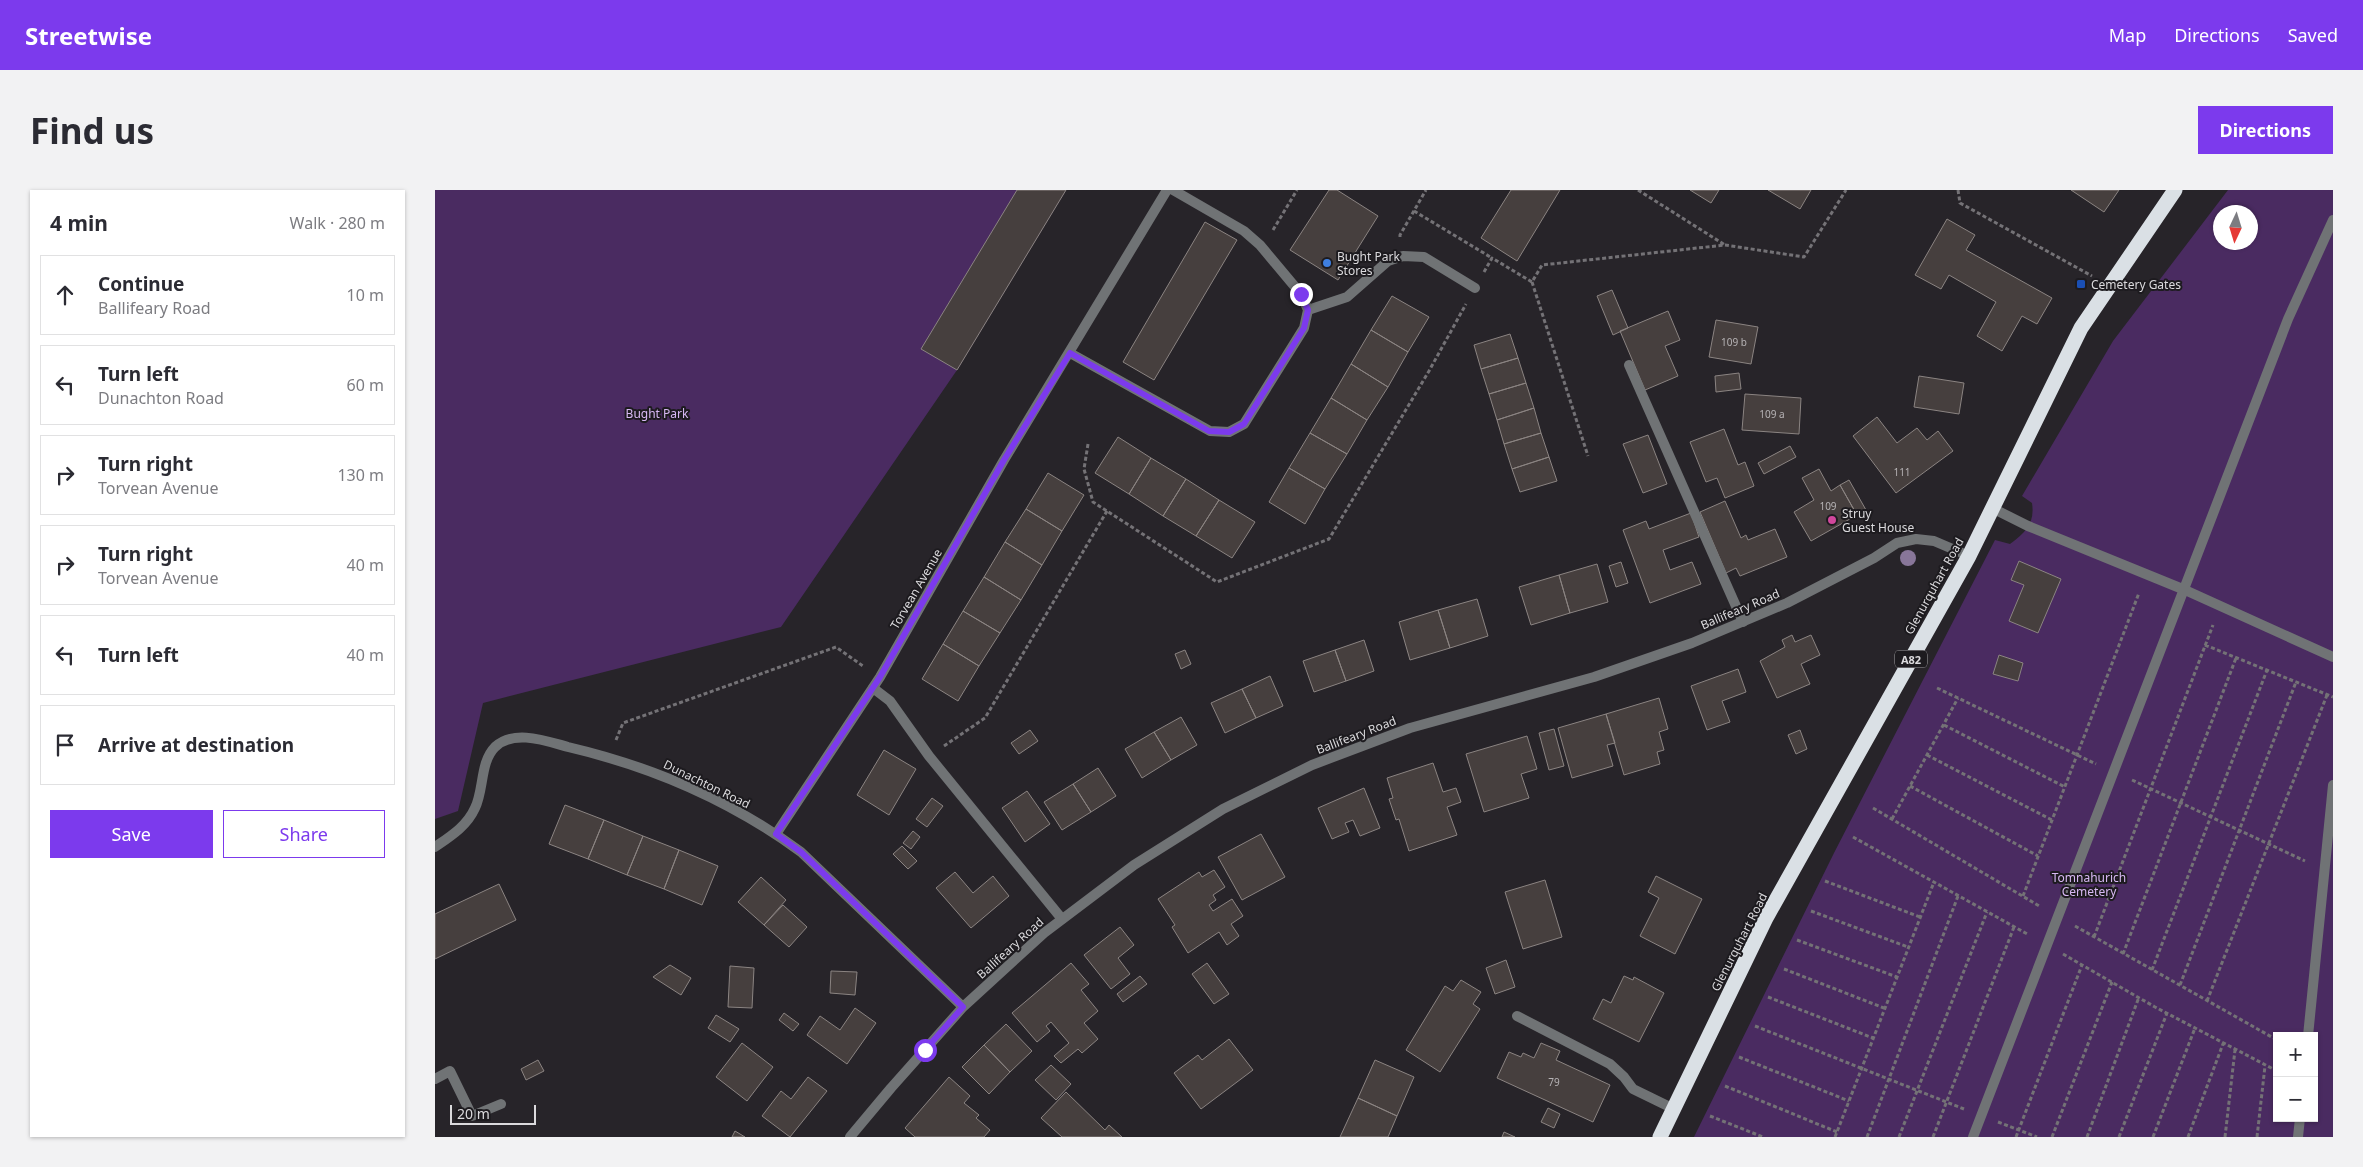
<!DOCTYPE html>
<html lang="en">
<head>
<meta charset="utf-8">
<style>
	:root { --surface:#fff; --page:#f2f2f3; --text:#2b2b33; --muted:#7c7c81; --line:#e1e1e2; --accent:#7c3aed }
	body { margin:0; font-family:"Noto Sans",sans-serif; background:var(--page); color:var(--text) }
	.controls { position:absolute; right:15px; bottom:15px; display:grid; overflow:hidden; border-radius:0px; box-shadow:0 1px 4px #0004 }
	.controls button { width:45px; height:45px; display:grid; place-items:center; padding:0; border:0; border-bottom:1px solid var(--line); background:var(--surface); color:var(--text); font:25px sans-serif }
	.compass { position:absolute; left:1778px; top:15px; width:45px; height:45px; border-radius:50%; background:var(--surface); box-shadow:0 1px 4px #0004; rotate:184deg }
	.scale { position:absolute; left:15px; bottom:12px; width:86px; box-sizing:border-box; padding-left:5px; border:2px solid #dbdadd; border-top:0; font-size:14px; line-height:18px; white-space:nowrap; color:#dbdadd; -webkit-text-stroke:4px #1d1b1f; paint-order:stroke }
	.stop { position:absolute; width:15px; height:15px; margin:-11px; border:4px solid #7c3aed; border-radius:50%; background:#fff }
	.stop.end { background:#7c3aed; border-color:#fff; box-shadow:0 1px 5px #0008 }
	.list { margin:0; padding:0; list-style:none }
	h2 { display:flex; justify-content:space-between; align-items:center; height:65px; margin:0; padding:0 20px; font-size:21px }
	h2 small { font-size:16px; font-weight:400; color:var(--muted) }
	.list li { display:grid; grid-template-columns:32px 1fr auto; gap:15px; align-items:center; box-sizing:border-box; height:80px; margin:0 10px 10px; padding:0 10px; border:1px solid var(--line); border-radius:0px }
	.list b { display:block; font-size:19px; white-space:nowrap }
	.list p { margin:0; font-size:16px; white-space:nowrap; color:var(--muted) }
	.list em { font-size:16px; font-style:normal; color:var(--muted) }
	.actions { display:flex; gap:10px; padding:15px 20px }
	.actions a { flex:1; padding:11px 0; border:1px solid var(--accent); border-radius:0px; text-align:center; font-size:18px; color:var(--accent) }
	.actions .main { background:var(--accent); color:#fff }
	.icon { flex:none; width:28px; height:28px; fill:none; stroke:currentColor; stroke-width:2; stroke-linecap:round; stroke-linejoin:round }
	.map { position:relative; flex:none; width:1898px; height:947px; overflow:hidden; border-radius:0px }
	header { display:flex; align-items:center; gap:30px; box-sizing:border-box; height:70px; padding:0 25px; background:var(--accent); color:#fff }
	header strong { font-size:24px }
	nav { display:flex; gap:28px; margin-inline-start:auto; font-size:18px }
	.intro { display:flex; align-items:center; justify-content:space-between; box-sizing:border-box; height:120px; padding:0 30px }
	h1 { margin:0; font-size:35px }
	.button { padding:12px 22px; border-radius:0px; background:var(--accent); color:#fff; font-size:18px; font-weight:700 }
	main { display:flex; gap:30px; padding:0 30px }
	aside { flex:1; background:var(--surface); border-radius:0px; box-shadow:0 1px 4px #0004 }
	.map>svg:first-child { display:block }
	.green { fill:#4a2b61; fill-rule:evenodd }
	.building { fill:#463f3e; stroke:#8b8482 }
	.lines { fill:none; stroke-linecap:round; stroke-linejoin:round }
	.path { stroke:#747276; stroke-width:3; stroke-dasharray:4 2.5; stroke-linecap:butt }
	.lane { stroke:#707375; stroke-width:10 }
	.street { stroke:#707375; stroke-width:10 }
	.highway { stroke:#dae0e5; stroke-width:15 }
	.tree { fill:#887699 }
	.route { stroke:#7c3aed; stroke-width:6 }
	.shop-dot { fill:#3f7fe0; stroke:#1d1b1f; stroke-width:2 }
	.transit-dot { fill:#1a4fb4; stroke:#1d1b1f; stroke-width:2 }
	.hotel-dot { fill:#d1479c; stroke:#1d1b1f; stroke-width:2 }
	.labels { text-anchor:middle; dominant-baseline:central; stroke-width:4; stroke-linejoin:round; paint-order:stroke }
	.number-label { font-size:10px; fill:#b6b3b5 }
	.shield { fill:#1d1b1f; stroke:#a2a1a4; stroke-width:1 }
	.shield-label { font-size:11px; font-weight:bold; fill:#dbdadd }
	.poi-label { font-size:12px; fill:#dbdadd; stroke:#1d1b1f; text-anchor:start }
	.park-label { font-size:12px; fill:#d8b9f4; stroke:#1d1b1f }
	.street-label { font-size:12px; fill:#dbdadd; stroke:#1d1b1f }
</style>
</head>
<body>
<header>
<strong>Streetwise</strong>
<nav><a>Map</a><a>Directions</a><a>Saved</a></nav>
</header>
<div class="intro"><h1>Find us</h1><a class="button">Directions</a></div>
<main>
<aside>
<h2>4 min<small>Walk · 280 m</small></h2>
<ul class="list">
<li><svg class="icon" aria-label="ahead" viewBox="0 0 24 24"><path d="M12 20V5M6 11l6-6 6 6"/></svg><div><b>Continue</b><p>Ballifeary Road</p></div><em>10 m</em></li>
<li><svg class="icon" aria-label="left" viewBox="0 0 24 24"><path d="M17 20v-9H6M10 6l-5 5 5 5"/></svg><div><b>Turn left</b><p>Dunachton Road</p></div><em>60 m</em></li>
<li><svg class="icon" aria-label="right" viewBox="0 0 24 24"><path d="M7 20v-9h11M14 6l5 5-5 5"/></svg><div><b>Turn right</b><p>Torvean Avenue</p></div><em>130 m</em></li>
<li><svg class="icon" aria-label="right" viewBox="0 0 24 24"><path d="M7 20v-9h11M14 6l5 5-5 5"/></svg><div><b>Turn right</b><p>Torvean Avenue</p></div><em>40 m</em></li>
<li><svg class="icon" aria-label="left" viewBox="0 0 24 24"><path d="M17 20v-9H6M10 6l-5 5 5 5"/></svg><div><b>Turn left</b></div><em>40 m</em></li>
<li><svg class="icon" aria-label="arrive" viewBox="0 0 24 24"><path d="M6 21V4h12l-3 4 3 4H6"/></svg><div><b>Arrive at destination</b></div></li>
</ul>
<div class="actions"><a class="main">Save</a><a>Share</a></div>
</aside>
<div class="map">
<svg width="1898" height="947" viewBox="0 0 1898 947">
	<rect width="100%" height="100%" fill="#272429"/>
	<path class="green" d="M0,0h631l-109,180 -176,257 -298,76 -25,108 -23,8z
		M1793,0h105v947h-639l140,-284 161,-313 15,4c16,-12 25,-21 22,-41l-10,-7 91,-155zM1786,22h30v30h-30zM1842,846h37v82h-37z"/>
	<path class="building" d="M582,0h49l-109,180 -36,-21z
		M894,0h8l41,26 -40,64 -48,-30z
		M1076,0h49l-43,71 -36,-23z
		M1255,0h29l-8,13z
		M1333,0h43l-11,19z
		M1636,0h48l-15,22z
		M1512,29l28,16 -9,15 86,48 -15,26 -15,-8 -20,35 -25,-15 19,-34 -47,-27 -8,14 -26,-14z
		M770,32l32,18 -83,140 -31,-18z
		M1177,100l16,38 -15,7 -16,-39z
		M957,106l37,21 -21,35 -37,-22z
		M1233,121l12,29 -15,6 13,30 -33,14 -25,-59z
		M1281,130l42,7 -7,37 -42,-7z
		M936,140l37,22 -20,35 -37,-23z
		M1075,144l8,24 -37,11 -7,-24z
		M1083,168l8,25 -37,11 -8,-25z
		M916,174l37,23 -21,33 -36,-22z
		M1304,183l2,16 -25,3 -1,-16z
		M1484,186l45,7 -5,31 -45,-7z
		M1091,193l8,25 -37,12 -8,-26z
		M1310,204l56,4 -2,36 -57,-4z
		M896,208l36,22 -20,34 -37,-21z
		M1099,218l7,25 -37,11 -7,-24z
		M1442,227l20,26 20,-15 10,12 11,-9 15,20 -57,42 -43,-57z
		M1289,239l14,36 7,-3 9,24 -29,12 -8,-20 -11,4 -16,-40z
		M875,243l37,21 -22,35 -36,-21z
		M1106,243l8,24 -37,12 -8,-25z
		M1213,245l19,49 -24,9 -20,-49z
		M683,247l33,21 -22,36 -34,-21z
		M1355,256l6,11 -32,17 -6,-11z
		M1114,267l8,24 -37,11 -8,-23z
		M716,268l35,21 -23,37 -34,-22z
		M854,278l36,21 -20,35 -36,-22z
		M1384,279l12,22 9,-6 17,30 -46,26 -17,-29 20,-12 -12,-22z
		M613,283l36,22 -22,36 -36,-22z
		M751,289l33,21 -23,36 -33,-20z
		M1414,290l17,30 -9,5 -17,-30z
		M784,310l36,22 -23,36 -36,-22z
		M1290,311l16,37 5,-3 2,5 27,-11 12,28 -47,19 -4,-8 -10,5 -26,-61z
		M591,319l36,22 -20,34 -37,-23z
		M1256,323l8,24 -36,13 7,20 22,-8 9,22 -51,19 -27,-73 23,-9 3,8z
		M570,352l37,23 -21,35 -37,-23z
		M1584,371l42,18 -23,54 -29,-12 15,-36 -13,-5z
		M1186,372l7,21 -12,4 -7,-21z
		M1162,374l11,38 -38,11 -11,-38z
		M1124,385l11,38 -39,12 -12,-38z
		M549,387l37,23 -21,33 -37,-22z
		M1042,409l11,37 -38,12 -12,-38z
		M1003,420l12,38 -40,12 -11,-38z
		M528,421l37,22 -21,33 -36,-22z
		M1357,445l3,7 16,-7 9,20 -19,9 9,20 -33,14 -17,-37 25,-14 -3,-7z
		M929,450l10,31 -28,10 -11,-31z
		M508,454l36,22 -21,35 -36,-22z
		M750,460l6,14 -10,5 -6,-15z
		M900,460l11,31 -32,11 -11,-31z
		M1564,465l24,8 -5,18 -25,-7z
		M1303,479l8,23 -24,9 8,21 -23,8 -16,-44z
		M835,486l13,30 -27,12 -14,-29z
		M807,499l14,29 -31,15 -14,-30z
		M1224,508l9,31 -9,3 5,18 -7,2 3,12 -36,11 -18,-61z
		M1171,524l9,29 -8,2 6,21 -41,12 -14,-50z
		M746,527l16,28 -26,15 -17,-28z
		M1119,539l10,37 -15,4 -10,-37z
		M595,540l8,11 -19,13 -8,-11z
		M1365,540l7,19 -11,5 -8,-19z
		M719,542l17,28 -29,18 -17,-29z
		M1092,546l10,33 -16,5 8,24 -45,14 -18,-58z
		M449,560l32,19 -27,46 -32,-20z
		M998,573l10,29 13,-4 5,14 -14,5 10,28 -48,16 -10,-32 -3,1 -7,-21 4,-1 -6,-20z
		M663,578l18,28 -25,16 -18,-28z
		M638,594l18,28 -29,18 -18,-28z
		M929,598l16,40 -20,8 -7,-16 -8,3 4,9 -17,7 -14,-31z
		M592,601l23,33 -25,18 -23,-34z
		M497,608l11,8 -16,21 -11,-8z
		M130,615l39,15 -16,39 -39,-15z
		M169,630l39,16 -16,39 -39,-16z
		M478,641l7,6 -9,12 -8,-6z
		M826,644l24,43 -43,23 -24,-43z
		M208,646l36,14 -15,39 -37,-14z
		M467,656l15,15 -9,8 -15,-15z
		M244,660l39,16 -16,39 -38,-16z
		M779,680l11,17 -12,8 3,5 -7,5 4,6 19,-12 11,17 -12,8 8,12 -12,9 -8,-13 -31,21 -16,-26 3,-2 -17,-26 41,-27 3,5z
		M520,682l18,21 20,-17 16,20 -38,32 -35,-40z
		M1221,686l46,23 -27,55 -35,-18 19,-38 -11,-6z
		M326,687l25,23 -22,25 -26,-23z
		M1110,690l17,57 -39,12 -18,-57z
		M64,694l17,36 -81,39v-45z
		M348,715l24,22 -18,20 -25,-22z
		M685,737l14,18 -16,13 12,16 -19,15 -27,-34z
		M1071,770l9,27 -20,7 -9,-26z
		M636,773l18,21 -8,6 17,21 -14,12 14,16 -16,14 -4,-4 -17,14 -7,-7 15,-13 -18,-21 -5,4 4,5 -13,11 -25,-29z
		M772,773l22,31 -15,10 -22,-30z
		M235,775l21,13 -10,17 -28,-18z
		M295,776l24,2 -2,40 -24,-1z
		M396,781l26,1 -2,23 -25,-2z
		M705,786l7,8 -24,18 -6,-8z
		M1189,786l9,4 1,-3 30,16 -25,49 -46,-23 10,-20 8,4z
		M1026,790l20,12 -8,12 7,5 -40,63 -34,-22 39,-64 8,5z
		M420,818l21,15 -29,41 -40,-29 13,-19 20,14z
		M349,823l15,11 -6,7 -14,-11z
		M281,825l23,14 -9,13 -22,-14z
		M571,834l26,27 -22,21 -26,-27z
		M794,849l24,31 -52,39 -27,-36 24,-18 4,5z
		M307,853l31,24 -26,34 -31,-24z
		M1106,853l19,8 -4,9 54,25 -17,37 -96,-44 12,-26 12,5 2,-4 11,5z
		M549,855l26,27 -21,22 -27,-27z
		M103,870l6,11 -18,9 -5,-11z
		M940,870l39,17 -17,39 -39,-18z
		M616,875l20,19 -15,16 -21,-20z
		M373,887l19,14 -37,46 -28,-21 19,-25 10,8z
		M514,887l21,19 -6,7 15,12 -3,3 14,12 -6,7h-69l-10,-9z
		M631,902l39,38 4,-5 13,12h-60l-21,-19z
		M923,908l39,18 -9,21h-48z
		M1113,918l12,6 -6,14 -13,-6z
		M300,941l10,6h-13z
		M1069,942l11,5h-13z"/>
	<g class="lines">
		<path class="path" d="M1203,0l87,55
			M1523,0l2,13 132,73
			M979,21l78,47
			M838,40l24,-40
			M965,47v-2l26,-45
			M1049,82l8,-14 40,24 10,-17 183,-20 79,12 42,-67
			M1097,92l56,174
			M653,254l-4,25 9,33 124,80 112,-43 100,-168 37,-67
			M1770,455l128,52
			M1502,498l159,76
			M1509,535l121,62
			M181,550l7,-17 213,-76 27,19
			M509,556l41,-28 122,-207
			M1492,565l125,65
			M1697,590l173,81
			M1475,596l128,70
			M1438,618l168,99
			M1457,629l66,-121
			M1418,647l176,98
			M1390,691l95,36
			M1588,706l116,-303
			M1376,721l97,36
			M1640,736l202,114
			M1659,747l119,-312
			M1362,750l100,37
			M1628,764l92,53 122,64
			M1688,764l113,-296
			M1349,779l100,39
			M1717,780l115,-300
			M1745,795l116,-303
			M1333,807l105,41
			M1772,811l120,-306
			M1320,836l209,83
			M1304,867l110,44
			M1290,896l112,46
			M1275,926l53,21
			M1563,932l39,15
			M1400,947l99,-255
			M1432,947l91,-241
			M1464,947l88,-225
			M1498,947l81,-210
			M1581,947l66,-172
			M1617,947l60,-155
			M1652,947l52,-140
			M1684,947l48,-124
			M1718,947l42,-109
			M1753,947l35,-93
			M1790,947l10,-87
			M1822,947l8,-71"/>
		<path class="lane" d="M873,120l39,-13 41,-36 15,-5 21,1 51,31
			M1194,175l114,257
			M1557,318l36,18 157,64 148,67
			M438,498l17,13 39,55 133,163
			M1082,826l93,48 14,13 9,12 41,20
			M1873,846l25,-251
			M0,889l15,-8 22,45 29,-12
			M1538,947l315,-818 45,-99
			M1863,947l2,-19"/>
		<path class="street" d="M635,163l140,78 19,1 15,-8 60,-96 4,-18 -7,-16 -41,-49 -16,-14 -71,-41
			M341,644l104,-157 124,-217 163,-270
			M0,657c16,-11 32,-21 40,-39 9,-18 5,-46 20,-61 19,-18 51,-6 73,0 86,20 162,53 233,105l162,155
			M415,947l41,-49 72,-81 81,-74 90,-68 89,-56 89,-44 98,-37 184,-51 98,-34 95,-40 87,-45 23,-15 19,-4 18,2 35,15"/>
		<path class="highway" d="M1225,947l106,-219 203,-362 112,-228 94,-138"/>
	</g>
	<circle class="tree" cx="1473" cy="368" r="8"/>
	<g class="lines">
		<path class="route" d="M490,860l38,-43 -162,-155 -25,-18 104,-157 124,-217 66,-107 139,78 20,1 15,-8 60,-96 4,-18 -7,-16"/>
	</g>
	<circle class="shop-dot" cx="892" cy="73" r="5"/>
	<rect class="transit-dot" x="1641" y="89" width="10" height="10" rx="2.5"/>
	<circle class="hotel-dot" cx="1397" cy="330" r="5"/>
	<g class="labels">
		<g class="number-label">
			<text x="1299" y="152">109 b</text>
			<text x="1337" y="224">109 a</text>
			<text x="1467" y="282">111</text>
			<text x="1393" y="316">109</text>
			<text x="1119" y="892">79</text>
		</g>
		<rect class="shield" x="1460" y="460.5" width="32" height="17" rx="4"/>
		<g class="shield-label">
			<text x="1476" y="469">A82</text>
		</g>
		<g class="poi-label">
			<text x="902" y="66">Bught Park<tspan x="902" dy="14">Stores</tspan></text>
			<text x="1656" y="94">Cemetery Gates</text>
			<text x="1407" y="323">Struy<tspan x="1407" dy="14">Guest House</tspan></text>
		</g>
		<g class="park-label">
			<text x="222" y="223">Bught Park</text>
			<text x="1654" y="687">Tomnahurich<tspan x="1654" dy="14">Cemetery</tspan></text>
		</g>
		<g class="street-label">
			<text transform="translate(1499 396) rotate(-61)">Glenurquhart Road</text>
			<text transform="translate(481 399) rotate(-60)">Torvean Avenue</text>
			<text transform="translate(1305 419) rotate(-23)">Ballifeary Road</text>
			<text transform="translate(921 545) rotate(-21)">Ballifeary Road</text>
			<text transform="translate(272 594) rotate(26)">Dunachton Road</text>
			<text transform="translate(1304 752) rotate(-63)">Glenurquhart Road</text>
			<text transform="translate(575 758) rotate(-42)">Ballifeary Road</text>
		</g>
	</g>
</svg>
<div class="controls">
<button>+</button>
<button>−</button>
</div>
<svg class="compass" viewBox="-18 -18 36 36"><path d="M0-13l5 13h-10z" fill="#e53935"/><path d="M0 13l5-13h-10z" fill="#7c7c81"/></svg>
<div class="scale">20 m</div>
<div class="stop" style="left:490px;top:860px"></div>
<div class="stop end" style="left:866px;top:104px"></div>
</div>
</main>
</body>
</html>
